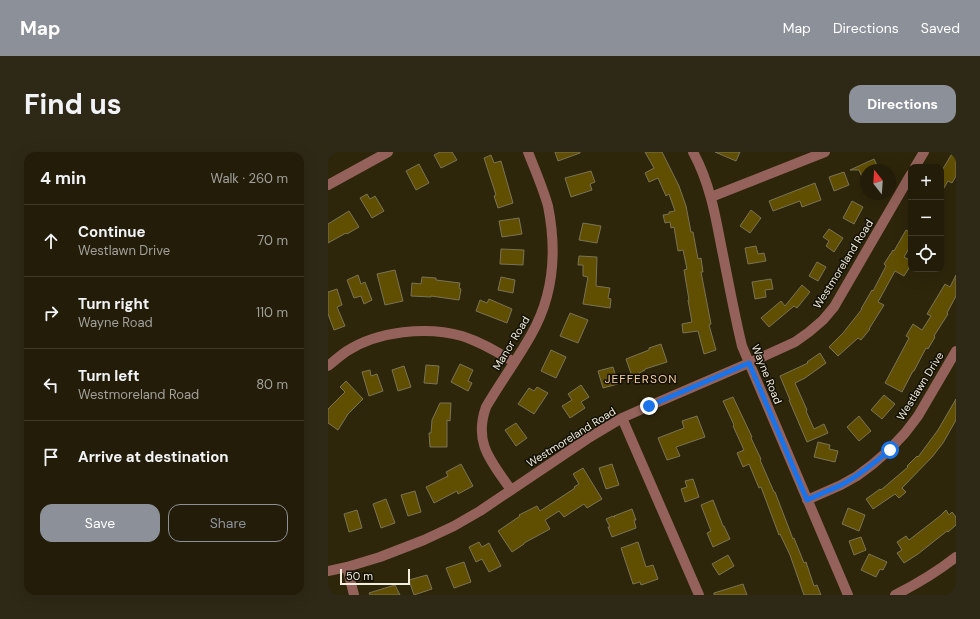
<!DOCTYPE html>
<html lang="en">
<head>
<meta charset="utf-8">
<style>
	:root { --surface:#221c08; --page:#2e2916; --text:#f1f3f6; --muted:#a2a19c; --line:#3f3a29; --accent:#8c9099 }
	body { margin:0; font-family:"DM Sans",sans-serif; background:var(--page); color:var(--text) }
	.controls { position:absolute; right:12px; top:12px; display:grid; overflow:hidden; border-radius:8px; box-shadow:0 4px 16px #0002 }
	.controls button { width:36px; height:36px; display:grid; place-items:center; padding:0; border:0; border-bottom:1px solid var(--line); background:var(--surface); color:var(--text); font:20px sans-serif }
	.compass { position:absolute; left:532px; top:12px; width:36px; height:36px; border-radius:50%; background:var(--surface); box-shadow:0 4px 16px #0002; rotate:343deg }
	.scale { position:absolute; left:12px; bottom:10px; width:70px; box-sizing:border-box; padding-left:4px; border:2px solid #f2eddd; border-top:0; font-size:11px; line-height:14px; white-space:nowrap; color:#f2eddd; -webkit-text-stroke:3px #120f05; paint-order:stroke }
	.stop { position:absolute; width:12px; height:12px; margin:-9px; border:3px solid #1a73e8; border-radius:50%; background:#fff }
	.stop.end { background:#1a73e8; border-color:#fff; box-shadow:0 1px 4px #0008 }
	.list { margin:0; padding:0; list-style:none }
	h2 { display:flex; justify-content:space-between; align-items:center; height:52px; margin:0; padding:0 16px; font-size:17px }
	h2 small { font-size:13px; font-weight:400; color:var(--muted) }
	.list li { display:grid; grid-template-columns:26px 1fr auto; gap:12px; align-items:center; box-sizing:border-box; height:72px; padding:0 16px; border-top:1px solid var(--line) }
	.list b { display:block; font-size:15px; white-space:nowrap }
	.list p { margin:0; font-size:13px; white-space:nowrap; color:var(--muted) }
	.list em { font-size:13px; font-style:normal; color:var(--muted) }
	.actions { display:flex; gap:8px; padding:12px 16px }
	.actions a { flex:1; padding:9px 0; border:1px solid var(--accent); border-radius:12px; text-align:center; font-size:14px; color:var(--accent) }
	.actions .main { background:var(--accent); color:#fff }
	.icon { flex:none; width:22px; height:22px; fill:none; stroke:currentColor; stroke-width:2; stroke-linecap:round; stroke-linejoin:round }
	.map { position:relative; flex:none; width:628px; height:443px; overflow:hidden; border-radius:12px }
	header { display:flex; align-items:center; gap:24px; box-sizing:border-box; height:56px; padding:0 20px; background:var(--accent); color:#fff }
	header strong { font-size:19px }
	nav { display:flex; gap:22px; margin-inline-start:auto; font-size:14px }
	.intro { display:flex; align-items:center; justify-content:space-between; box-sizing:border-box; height:96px; padding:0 24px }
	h1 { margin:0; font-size:28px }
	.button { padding:10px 18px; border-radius:12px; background:var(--accent); color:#fff; font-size:14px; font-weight:700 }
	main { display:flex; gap:24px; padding:0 24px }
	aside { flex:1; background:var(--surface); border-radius:12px; box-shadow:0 4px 16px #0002 }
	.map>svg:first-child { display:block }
	.building { fill:#604f00; stroke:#7a7356 }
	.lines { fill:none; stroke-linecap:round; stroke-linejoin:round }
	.minor { stroke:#94625a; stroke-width:10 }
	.route { stroke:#1a73e8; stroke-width:5 }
	.labels { text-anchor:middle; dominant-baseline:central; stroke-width:3; stroke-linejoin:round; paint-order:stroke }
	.street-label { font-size:11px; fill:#f2eddd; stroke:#120f05 }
	.neighbourhood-label { font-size:12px; letter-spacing:1px; fill:#f9d09d; stroke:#120f05 }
</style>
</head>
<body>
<header>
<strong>Map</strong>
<nav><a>Map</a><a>Directions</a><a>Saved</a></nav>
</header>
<div class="intro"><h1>Find us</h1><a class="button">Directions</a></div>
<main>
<aside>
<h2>4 min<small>Walk · 260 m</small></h2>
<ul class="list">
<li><svg class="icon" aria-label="ahead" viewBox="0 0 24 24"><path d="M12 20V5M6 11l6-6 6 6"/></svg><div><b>Continue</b><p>Westlawn Drive</p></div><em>70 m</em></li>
<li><svg class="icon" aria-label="right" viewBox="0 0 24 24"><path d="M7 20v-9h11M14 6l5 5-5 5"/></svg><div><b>Turn right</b><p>Wayne Road</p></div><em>110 m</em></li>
<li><svg class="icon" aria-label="left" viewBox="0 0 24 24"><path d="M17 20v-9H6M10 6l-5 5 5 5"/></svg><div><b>Turn left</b><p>Westmoreland Road</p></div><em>80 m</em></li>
<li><svg class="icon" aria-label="arrive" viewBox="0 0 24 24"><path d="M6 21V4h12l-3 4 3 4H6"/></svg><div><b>Arrive at destination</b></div></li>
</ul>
<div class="actions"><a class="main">Save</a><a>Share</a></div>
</aside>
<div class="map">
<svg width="628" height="443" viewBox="0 0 628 443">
	<rect width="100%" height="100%" fill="#2d260b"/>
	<path class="building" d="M112,0h12l5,8 -16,8 -7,-13z
		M227,0h25v1l-22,8z
		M317,0h17l17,34 7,20 5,26h2l5,27 3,-1 2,14h-2l10,52 -2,1 7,25 -12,4 -6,-23 -15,2 -1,-9 10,-2 -4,-22h1l-5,-30 3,-1 -4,-19 -5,1 -4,-24 -3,1 -1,-6 -5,1 -2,-8 6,-1v-2l6,-1 -6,-17 -3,2 -8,-18 -9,4 -4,-9 9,-5z
		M387,0h25l-4,9z
		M625,0h3v24l-4,7 -4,-2 -7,12v-21z
		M163,3l3,8 7,-2 12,42 -15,5 -4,-12 2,-1 -12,-37z
		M546,7l5,11h-13v16l-7,-16h-9z
		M91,12l10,19 -13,7 -10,-19z
		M263,19l4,11 -5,2 2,6 -21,7 -6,-19z
		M516,20l5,13 -15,6 -5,-14z
		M487,31l6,17 -19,7 -2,-6 -27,10 -4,-10z
		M39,42l3,5 5,-3 9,15 -12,7 -12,-20z
		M524,49l11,6 -9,17 -11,-6z
		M423,58l10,8 -11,15 -10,-7z
		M21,59l10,16 -12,7 -1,-1 -18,10v-19z
		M191,66l3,16 -20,3 -3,-16z
		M255,71l18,3 -4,17 -18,-3z
		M501,77l14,9 -9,14 -8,-6 3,-5 -6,-4z
		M578,78l5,3v12l-7,12 7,4v4l-7,11 -9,-5 -17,31 6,3 -15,24h1l-9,11 -3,-2 -20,18 -9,-9 14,-14 19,-24h-1l11,-19 1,1 13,-25 -2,-2 9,-14 1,1z
		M428,94l2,8 6,-1 2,8 -18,3 -3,-16z
		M173,97l23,1 -1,15 -23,-1z
		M251,104l18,1 -1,29 14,2 -2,10 3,1 -1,9 -27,-4 5,-27 -5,-1v-11h-5z
		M489,110l9,5 -8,14 -9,-5z
		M67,118l8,31 -18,4 -8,-31z
		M30,123l3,9 4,-2 7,18 -8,4 -3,-8 -7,2 -7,-18z
		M628,123v21l-9,17 1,1 -14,22 1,1 -7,12 -2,-1 -12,23h-1l-11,21 -17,-9 24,-45 -3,-2 7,-12 9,6 9,-14 -4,-2 18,-30 5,3z
		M94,125l14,1v2l24,3 -1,5 2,1 -2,11 -28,-4v1l-20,-1 1,-13 9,1z
		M173,125l14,3 -2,13 -15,-3z
		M443,127l2,10 -8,1 1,7 -11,2 -3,-17z
		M474,133l8,7 -13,16 -3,-2 -25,21 -8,-9 20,-17 4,5z
		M9,137l5,16 -5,2 8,19 -11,4 -6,-16v-22z
		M161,147l23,10 -5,14 -31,-12 4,-11 7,3z
		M242,161l18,7 -10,23 -18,-7z
		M333,192l6,18 -22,7v1l-6,3 2,6 -7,3 -8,-23 23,-9v-2z
		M223,198l15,7 -10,21 -15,-7z
		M492,201l6,10 -21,15 -10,5 12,27 -1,1 8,18 10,-5 4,9 -21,9 -18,-42h1l-10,-24 28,-13 -1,-1z
		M132,212l13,6 -5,11 4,2 -4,8 -17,-9z
		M98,213l13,1 -2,18 -13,-1z
		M76,214l7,21 -13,4 -6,-21z
		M285,215l5,17 -15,4 -5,-17z
		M42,218l1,6 6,-2 6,17 -14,5 -7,-24z
		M18,229l17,18 -15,15 -10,16 -10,-7v-14l17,-17 -5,-5z
		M253,233l8,12 -8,5 4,6 -15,10 -8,-12 10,-6 -4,-6z
		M209,235l11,6 -14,21 -16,-10 11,-16 5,3z
		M556,243l11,9 -13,15 -11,-9z
		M405,245l19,40 -1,1 10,21 -1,1 14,32h1l18,47 1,-1 10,25 2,-1 8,24 3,-1 4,10h-17l-14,-40 -10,-21 -1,1 -18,-48 -2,1 -10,-24 -6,3 -6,-14 7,-3 -11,-24 1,-1 -11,-24z
		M628,247v21l-13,23 -11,14 -30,31 4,4 -7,6 -4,-4 -22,15 -7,-10 14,-10 1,1 27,-23 -1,-1 10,-10 1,1 20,-27z
		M112,251h11l-1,18 -3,-1v27h-17l-1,-14h2l1,-13z
		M369,264l8,21 -29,10 4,9 -13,4 -9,-22 26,-10 -2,-7z
		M531,264l12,15 -12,10 -12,-14z
		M188,271l11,15 -11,8 -11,-16z
		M490,290l12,3 -1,4 9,2 -3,11 -21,-5z
		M133,312l12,22 -15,8 -1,-3 -23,12 -8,-16 22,-11 -2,-4z
		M284,312l7,21 -13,4 -7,-21z
		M255,316l19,31 -15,9 -3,-4 -20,13 -5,-6 -14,9 5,9 -26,14v1l-12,8 -14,-21 22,-15 -1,-1 18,-9 3,5 35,-23 -1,-1 5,-3 -6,-10z
		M365,327l6,18 -14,5 -4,-13 6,-2 -2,-6z
		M87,339l6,21 -13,4 -7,-21z
		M58,347l9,24 -14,5 -8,-24z
		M385,348l10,26h1l6,13 -17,8 -6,-14 4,-2 -10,-26z
		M520,356l17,7 -6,16 -17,-7z
		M304,357l4,11h-2l2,8 -24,9 -4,-10h2l-4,-8 7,-3 1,1h1l-1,-1z
		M29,358l5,18 -13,4 -5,-18z
		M618,358l3,5 3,-3 4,5v8l-8,7 -1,-1 -29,23 -14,9 -7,-10 5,-3 -5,-8 9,-6 3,4 31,-24z
		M533,385l5,13 -12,5 -5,-14z
		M151,390l3,5 7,-4 12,23 -12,6 -7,-13 -6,3 -7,-15z
		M310,390l8,25 7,-2 5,14 -17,6 -1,-3 -7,2 -12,-36z
		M541,402l18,8 -4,8 -3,-1 -4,8 -15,-7z
		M400,403l6,11 -15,9 -7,-11z
		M136,410l7,20 -17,6 -8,-20z
		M99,423l5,14 -18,6 -5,-15z
		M415,432l4,11h-33v-2z
		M67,433l5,10h-30l-1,-2z"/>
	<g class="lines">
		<path class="minor" d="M365,0c16,29 22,61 28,93 7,34 13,68 21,101l106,249
			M587,15l9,-15
			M0,33l60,-33
			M383,45l114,-45
			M0,214c6,-5 13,-11 19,-15 31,-20 80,-25 115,-15 19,6 35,16 52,26
			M294,266l77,177
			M183,338c-19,-28 -38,-46 -25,-83 14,-24 31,-47 45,-72 23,-40 26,-84 17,-129 -5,-18 -13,-36 -20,-54
			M479,348l34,-15 16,-9 16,-12 16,-14 16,-17 13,-17 38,-65
			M19,415l7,28
			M0,419l19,-4 33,-10 44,-17 30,-14 26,-15 107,-72 35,-21 27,-12 100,-43 46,-21 14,-10 14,-12 11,-13 77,-133
			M567,443c22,-11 42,-23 61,-38"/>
	</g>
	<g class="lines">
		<path class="route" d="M321,254l100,-43 58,137c11,-5 23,-10 34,-15 18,-9 33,-22 49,-35"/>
	</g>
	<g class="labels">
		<g class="street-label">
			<text transform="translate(515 112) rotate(-58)">Westmoreland Road</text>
			<text transform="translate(183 191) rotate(-59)">Manor Road</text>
			<text transform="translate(439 222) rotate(68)">Wayne Road</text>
			<text transform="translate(592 234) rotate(-58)">Westlawn Drive</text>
			<text transform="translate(243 285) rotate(-32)">Westmoreland Road</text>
		</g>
		<g class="neighbourhood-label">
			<text x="313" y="227">JEFFERSON</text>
		</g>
	</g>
</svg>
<div class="controls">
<button>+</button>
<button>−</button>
<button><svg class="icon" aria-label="locate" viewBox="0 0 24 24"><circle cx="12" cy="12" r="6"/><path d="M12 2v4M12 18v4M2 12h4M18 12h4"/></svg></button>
</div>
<svg class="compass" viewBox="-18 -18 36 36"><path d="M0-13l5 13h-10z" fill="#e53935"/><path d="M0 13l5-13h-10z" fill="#a2a19c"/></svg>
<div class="scale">50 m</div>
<div class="stop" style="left:562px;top:298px"></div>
<div class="stop end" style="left:321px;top:254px"></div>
</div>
</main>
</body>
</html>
